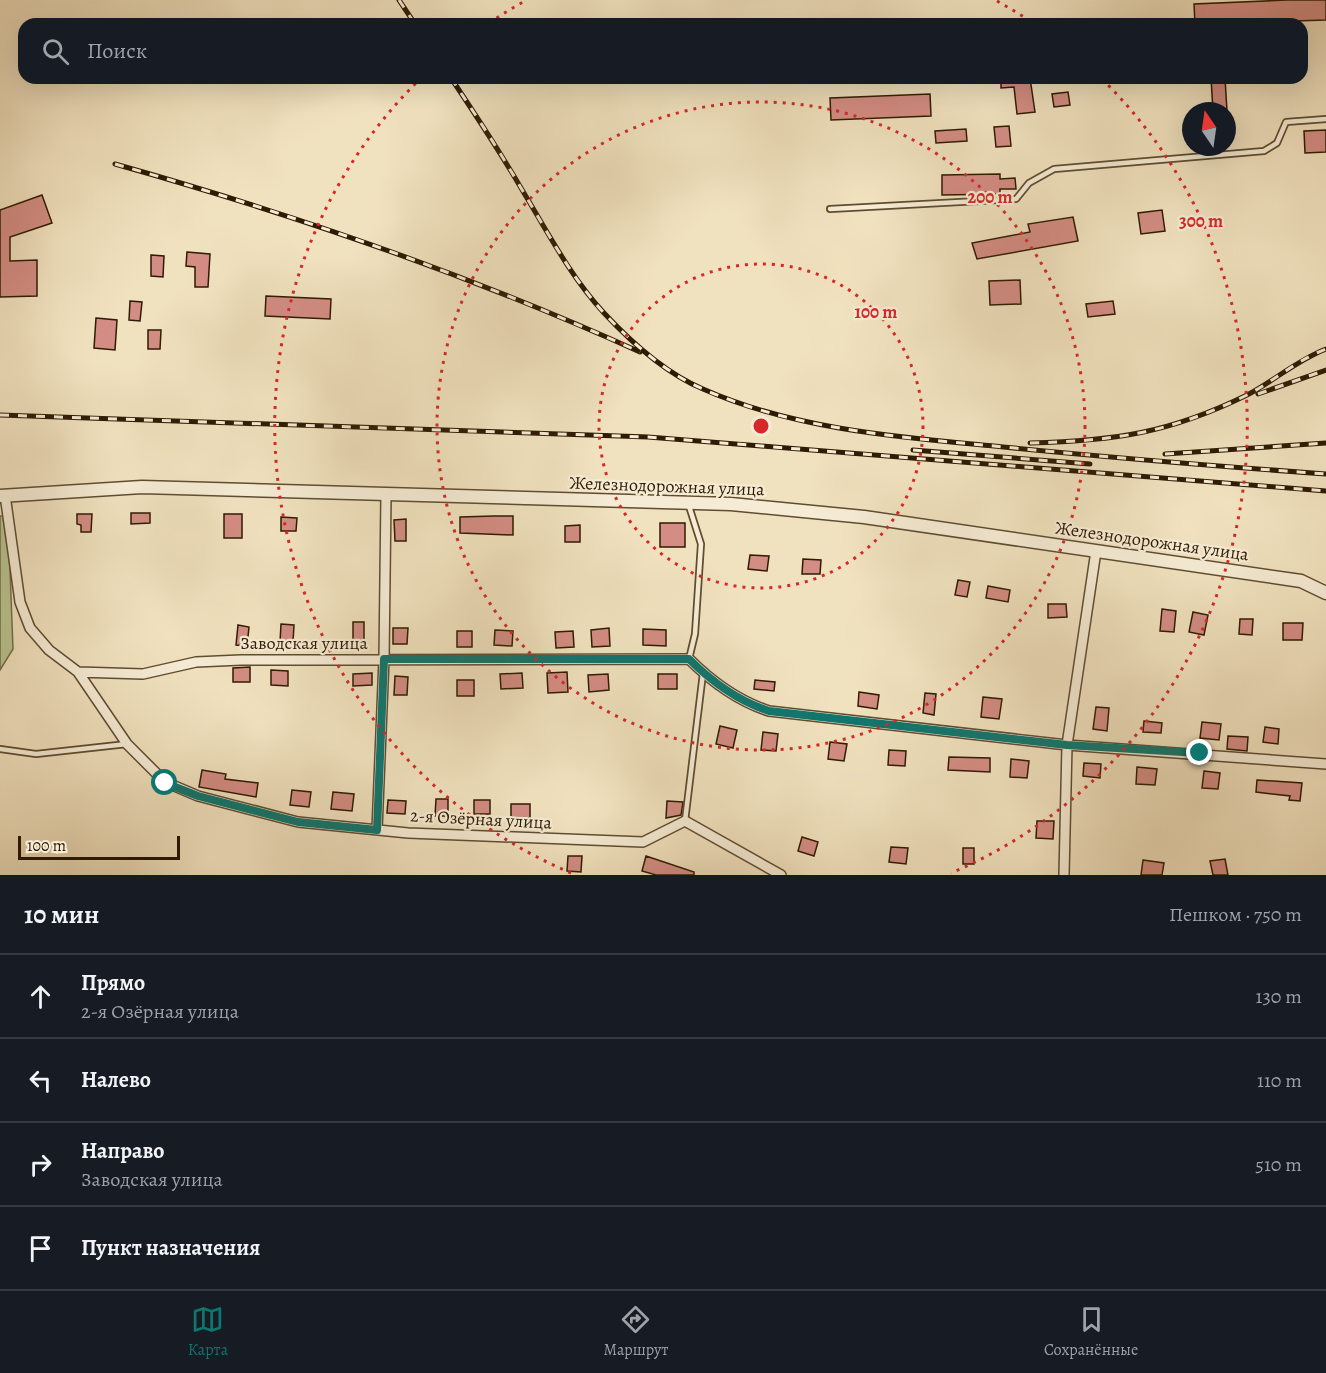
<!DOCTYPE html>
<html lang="ru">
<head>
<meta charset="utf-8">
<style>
	:root { --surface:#171b24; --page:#242831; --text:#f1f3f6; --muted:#9ea1a6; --line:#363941; --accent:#0f766e }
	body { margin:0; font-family:Alegreya,serif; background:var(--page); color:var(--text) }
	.compass { position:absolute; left:1182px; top:102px; width:54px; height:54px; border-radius:50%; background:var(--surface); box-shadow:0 6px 24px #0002; rotate:347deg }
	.scale { position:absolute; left:18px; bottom:15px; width:162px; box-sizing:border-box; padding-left:6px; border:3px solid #2e1b02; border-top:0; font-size:16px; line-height:21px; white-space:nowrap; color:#2e1b02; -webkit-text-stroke:4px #f6ecd5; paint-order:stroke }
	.stop { position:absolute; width:18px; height:18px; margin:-14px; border:4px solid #0f766e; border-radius:50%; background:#fff }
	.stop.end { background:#0f766e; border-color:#fff; box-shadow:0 2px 6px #0008 }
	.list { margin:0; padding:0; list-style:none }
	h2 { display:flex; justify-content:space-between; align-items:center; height:78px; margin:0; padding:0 24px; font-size:26px }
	h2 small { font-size:20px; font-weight:400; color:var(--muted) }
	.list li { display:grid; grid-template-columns:39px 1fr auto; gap:18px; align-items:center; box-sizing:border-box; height:84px; padding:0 24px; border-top:2px solid var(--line) }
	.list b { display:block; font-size:22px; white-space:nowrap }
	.list p { margin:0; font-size:20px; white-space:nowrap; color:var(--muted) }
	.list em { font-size:20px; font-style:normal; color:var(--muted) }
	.icon { flex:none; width:33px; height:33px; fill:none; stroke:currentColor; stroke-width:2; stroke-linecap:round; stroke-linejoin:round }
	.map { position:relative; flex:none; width:1326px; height:875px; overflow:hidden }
	.search { position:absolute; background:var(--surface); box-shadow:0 6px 24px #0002; left:18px; right:18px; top:18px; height:66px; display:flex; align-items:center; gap:15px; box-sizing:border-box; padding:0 21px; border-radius:18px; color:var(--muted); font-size:22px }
	.sheet { height:414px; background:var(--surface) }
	nav { display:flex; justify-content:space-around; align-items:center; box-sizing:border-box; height:84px; border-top:2px solid var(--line); background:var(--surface); font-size:16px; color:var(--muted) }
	nav a { display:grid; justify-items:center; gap:3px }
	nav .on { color:var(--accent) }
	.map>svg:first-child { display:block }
	.green { fill:#b9c392; stroke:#746f4a; stroke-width:1.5 }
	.building { fill:#d48d84; stroke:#2e1b02; stroke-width:1.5 }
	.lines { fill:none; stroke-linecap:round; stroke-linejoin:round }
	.service-casing { stroke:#5f4d31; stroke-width:8 }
	.minor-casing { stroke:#5f4d31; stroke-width:12 }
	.tertiary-casing { stroke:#5f4d31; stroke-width:15 }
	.service { stroke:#f6ecd5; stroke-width:4.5 }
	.minor { stroke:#f6ecd5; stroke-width:9 }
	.tertiary { stroke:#f6ecd5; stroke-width:12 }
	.rail-casing { stroke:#2e1b02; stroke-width:5 }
	.rail { stroke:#f6ecd5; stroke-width:3; stroke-dasharray:9; stroke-linecap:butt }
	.route { stroke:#0f766e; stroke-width:8 }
	.ring { fill:none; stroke:#d62828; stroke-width:3; stroke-dasharray:3 6 }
	.labels { text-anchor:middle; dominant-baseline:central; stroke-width:4.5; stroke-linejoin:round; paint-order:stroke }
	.street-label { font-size:18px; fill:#2e1b02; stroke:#f6ecd5 }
	.centre { fill:#d62828; stroke:#f6ecd5; stroke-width:3 }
	.ring-label { font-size:18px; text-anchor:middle; font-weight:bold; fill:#d62828; stroke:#f6ecd5; stroke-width:4.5; stroke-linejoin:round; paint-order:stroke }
</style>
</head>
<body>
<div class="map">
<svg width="1326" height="875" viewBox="0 0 1326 875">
	<rect width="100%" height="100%" fill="#f1e2bf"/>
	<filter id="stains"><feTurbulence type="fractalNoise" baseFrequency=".00333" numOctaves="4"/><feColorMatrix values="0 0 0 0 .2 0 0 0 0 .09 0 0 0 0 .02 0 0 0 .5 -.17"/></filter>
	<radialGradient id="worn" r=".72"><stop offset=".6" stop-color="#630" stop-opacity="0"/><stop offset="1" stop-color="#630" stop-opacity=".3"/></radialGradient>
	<path class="green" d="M0,516h8l5,133 -13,21z"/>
	<path class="building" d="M1287,0h39v20l-131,4 -1,-20z
		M1001,78h29l5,34 -18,2 -3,-27 -13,1z
		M1211,78h14l2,33h-14z
		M1068,92l2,13 -16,2 -2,-13z
		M930,94l1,22 -100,4 -1,-22z
		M1009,126l2,20 -15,1 -2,-20z
		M966,129l1,12 -31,2 -1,-12z
		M1326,130v22l-21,1 -1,-22z
		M1000,174v5l15,-1 1,11h-16v5l-58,1v-20z
		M42,195l10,28 -42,14v24l27,-1v36l-37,1v-87z
		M1162,210l3,21 -24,3 -3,-21z
		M1073,217l5,24 -101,18 -5,-16 58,-11 -2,-8z
		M187,252l23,2 -2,33h-13v-20l-9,-1z
		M151,255l13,1 -1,21 -12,-1z
		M1020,280l1,24 -31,1 -1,-24z
		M266,296l65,3 -1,20 -65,-3z
		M130,301l12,1 -2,19 -11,-1z
		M1113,301l2,13 -27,3 -2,-13z
		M96,318l21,2 -2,30 -21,-2z
		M148,330h13l-1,19h-12z
		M131,513h19v10l-19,1z
		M77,514h15l-1,18h-10v-7l-4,-1z
		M224,514h18v24h-18z
		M494,516h19v19l-53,-2v-16z
		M281,517l16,1 -1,13h-15z
		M406,519v22h-11l-1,-21z
		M660,523h25v24h-25z
		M580,525v17h-15v-16z
		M750,555l19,1 -2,15 -19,-2z
		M803,559l18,1 -1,14h-18z
		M958,580l12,2 -3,15 -12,-2z
		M988,586l22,4 -2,12 -22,-4z
		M1048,604h18l1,13 -19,1z
		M1162,609l14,2 -2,21 -14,-1z
		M1193,612l15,3 -4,20 -15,-3z
		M1240,619h13l-1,16 -13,-1z
		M353,622h11v23h-11z
		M1283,623h20l-1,17h-19z
		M281,624l13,1 -1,17h-13z
		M238,625l11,2 -2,19 -11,-1z
		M393,628h15l-1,16h-14z
		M609,628l1,18 -18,1 -1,-17z
		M643,629l23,1v16l-23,-1z
		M495,630l18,1 -1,15 -18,-1z
		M457,631h15v16h-15z
		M573,631l1,16 -18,1 -1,-16z
		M250,667v15h-17v-14z
		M271,670l17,1v15l-17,-1z
		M567,672l1,20 -20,1 -1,-20z
		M372,673v12l-19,1v-12z
		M522,673l1,15 -22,1 -1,-15z
		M608,674l1,16 -20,2 -1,-17z
		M658,674h19v15h-19z
		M395,676l13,1 -1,18h-13z
		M457,680h17v16h-17z
		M755,680l20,2 -1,9 -20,-2z
		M859,692l20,3 -2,14 -19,-3z
		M925,693l11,1 -2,21 -11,-2z
		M983,697l19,2 -3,20 -18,-2z
		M1096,707l13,1 -2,23 -14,-2z
		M1144,721l18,2 -1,10 -18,-1z
		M1202,722l19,2 -2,16 -19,-2z
		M720,726l17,4 -4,18 -17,-4z
		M1265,727l14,2 -1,15 -15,-2z
		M763,732l15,2 -2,17 -15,-1z
		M1228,736l20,1 -1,14 -20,-2z
		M830,742l17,2 -3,17 -16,-2z
		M889,750l17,1 -1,15 -17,-1z
		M949,757l41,1v14l-42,-2z
		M1011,759l18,2 -2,17 -17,-1z
		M1084,763l17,1 -1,14 -17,-2z
		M1137,767l20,2 -2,16 -19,-1z
		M202,770l24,4 -1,5 33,4 -2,14 -57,-10z
		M1204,771l16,2 -2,16 -16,-1z
		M1257,780l45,3 -2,18 -11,-1 1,-4 -34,-4z
		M292,790l19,2 -2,15 -19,-2z
		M333,792l21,2 -2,17 -21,-2z
		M436,799h12v17h-13z
		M388,800l18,1 -1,13 -18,-1z
		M474,800h16v14h-16z
		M667,801l16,1 -2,13 -15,3z
		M511,804h19v14l-19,-1z
		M1037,821h17l-1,18 -17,-1z
		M802,837l16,5 -4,14 -16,-5z
		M891,847l17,1 -2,16 -17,-2z
		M963,848h11v16h-11z
		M568,856h14l-1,16 -14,-1z
		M646,856l48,16v3h-38l-14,-4z
		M1225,859l3,16h-15l-3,-14z
		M1143,860l21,3 -2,12h-21z"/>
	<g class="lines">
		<defs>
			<path id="service" d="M830,209l186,-10 13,-16 25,-14 210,-18 13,-8 9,-21 40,-3
				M688,503l13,41 -6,90 -6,25
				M0,749l36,5 91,-10
				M685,821l18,-148"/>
			<path id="minor" d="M5,495l15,107 10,26 19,22 29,22 65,2 53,-12 45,-2 448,-1c23,23 49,42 80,52l298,34 259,19
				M78,672l49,72 38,38 33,14 100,26 110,11 235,9 42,-21 96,54
				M377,830l7,-171 2,-164
				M1064,875l3,-130 29,-194"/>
			<path id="tertiary" d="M0,496l142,-9 589,17 133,13 437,64 25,12"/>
		</defs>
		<use href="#service" class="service-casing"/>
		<use href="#minor" class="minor-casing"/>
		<use href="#tertiary" class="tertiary-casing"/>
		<use href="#service" class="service"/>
		<use href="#minor" class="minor"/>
		<use href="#tertiary" class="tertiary"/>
		<defs>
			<path id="rail" d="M399,0l16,24
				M451,78c24,36 48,72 70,110 26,43 49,88 83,125 27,29 63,61 99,76 90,40 194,48 291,57 110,11 221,20 332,28
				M115,164c178,50 357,112 525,188
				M1258,394l68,-24
				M0,415l648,22 678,54
				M1030,443c84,-2 140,-10 217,-48 27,-14 50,-35 79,-46
				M913,450l177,14
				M1165,454l161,-11"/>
		</defs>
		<use href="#rail" class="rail-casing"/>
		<use href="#rail" class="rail"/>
	</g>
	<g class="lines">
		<path class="route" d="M165,783l33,13 100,26 79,8 7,-171h305c23,23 49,42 80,52l298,34 133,8"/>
	</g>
	<g class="ring">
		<circle cx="761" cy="426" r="162"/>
		<circle cx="761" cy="426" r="324"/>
		<path d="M571 873A486 486 0 0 1 420 79M489 23A486 486 0 0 1 525 1M997 1A486 486 0 0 1 1033 23M1102 79A486 486 0 0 1 951 873"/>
	</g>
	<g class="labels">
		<g class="street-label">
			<text transform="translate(667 486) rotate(2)">Железнодорожная улица</text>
			<text transform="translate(1152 541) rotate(8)">Железнодорожная улица</text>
			<text x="304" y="643">Заводская улица</text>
			<text transform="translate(481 819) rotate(3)">2-я Озёрная улица</text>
		</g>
	</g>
	<circle cx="761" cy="426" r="9" class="centre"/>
	<g class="ring-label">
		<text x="990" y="203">200 m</text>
		<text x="1201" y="227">300 m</text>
		<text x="876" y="318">100 m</text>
	</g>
	<rect width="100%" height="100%" filter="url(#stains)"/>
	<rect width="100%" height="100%" fill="url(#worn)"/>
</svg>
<svg class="compass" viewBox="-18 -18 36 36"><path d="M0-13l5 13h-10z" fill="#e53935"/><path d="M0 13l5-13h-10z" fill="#9ea1a6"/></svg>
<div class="scale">100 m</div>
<div class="stop" style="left:165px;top:783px"></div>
<div class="stop end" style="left:1200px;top:753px"></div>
<div class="search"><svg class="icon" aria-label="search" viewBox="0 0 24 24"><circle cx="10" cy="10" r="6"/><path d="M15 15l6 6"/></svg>Поиск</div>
</div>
<section class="sheet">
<h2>10 мин<small>Пешком · 750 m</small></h2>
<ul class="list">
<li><svg class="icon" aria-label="ahead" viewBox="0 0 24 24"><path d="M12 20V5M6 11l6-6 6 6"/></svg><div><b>Прямо</b><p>2-я Озёрная улица</p></div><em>130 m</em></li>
<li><svg class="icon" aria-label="left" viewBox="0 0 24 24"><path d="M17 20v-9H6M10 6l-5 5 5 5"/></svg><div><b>Налево</b></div><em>110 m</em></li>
<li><svg class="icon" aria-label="right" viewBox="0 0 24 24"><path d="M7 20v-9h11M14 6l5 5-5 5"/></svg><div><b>Направо</b><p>Заводская улица</p></div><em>510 m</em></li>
<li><svg class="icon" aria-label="arrive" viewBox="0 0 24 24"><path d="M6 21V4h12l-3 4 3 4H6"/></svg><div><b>Пункт назначения</b></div></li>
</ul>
</section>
<nav>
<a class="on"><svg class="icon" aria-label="map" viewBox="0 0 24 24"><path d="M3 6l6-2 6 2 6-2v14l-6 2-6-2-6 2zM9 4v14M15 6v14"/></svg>Карта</a>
<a><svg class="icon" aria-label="directions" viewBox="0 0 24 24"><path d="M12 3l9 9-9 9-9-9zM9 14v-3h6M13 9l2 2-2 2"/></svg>Маршрут</a>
<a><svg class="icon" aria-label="saved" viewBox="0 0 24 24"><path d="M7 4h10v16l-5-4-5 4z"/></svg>Сохранённые</a>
</nav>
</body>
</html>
